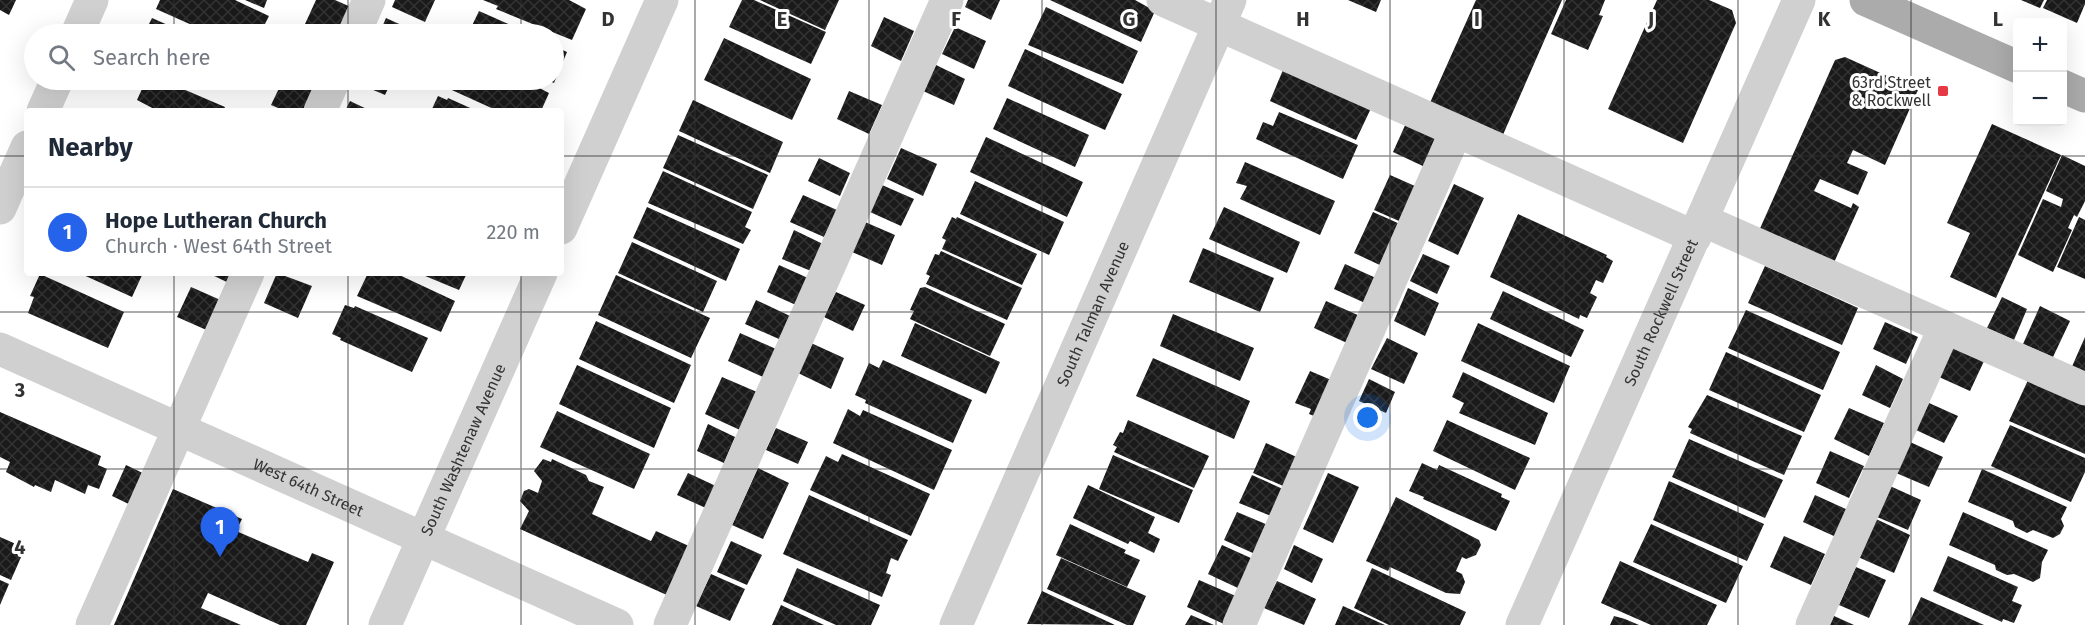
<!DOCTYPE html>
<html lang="en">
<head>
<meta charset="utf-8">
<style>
	:root { --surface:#fff; --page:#f2f2f3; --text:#1f2937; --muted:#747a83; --line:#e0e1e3; --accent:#2563eb }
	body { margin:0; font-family:"Fira Sans",sans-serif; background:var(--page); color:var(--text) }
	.controls { position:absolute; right:18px; top:18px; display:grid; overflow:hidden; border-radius:6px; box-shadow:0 6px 24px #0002 }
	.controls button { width:54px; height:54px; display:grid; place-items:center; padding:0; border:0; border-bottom:2px solid var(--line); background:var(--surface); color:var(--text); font:30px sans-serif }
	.you { position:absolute; left:1368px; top:418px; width:21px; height:21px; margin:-15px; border:4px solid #fff; border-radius:50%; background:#1a73e8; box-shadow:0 0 0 9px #1a73e833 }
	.badge { display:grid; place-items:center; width:39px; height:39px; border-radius:50%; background:var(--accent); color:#fff; font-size:20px; font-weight:700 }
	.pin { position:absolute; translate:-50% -50px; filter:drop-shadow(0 2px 3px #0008) }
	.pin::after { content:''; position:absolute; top:32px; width:21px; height:18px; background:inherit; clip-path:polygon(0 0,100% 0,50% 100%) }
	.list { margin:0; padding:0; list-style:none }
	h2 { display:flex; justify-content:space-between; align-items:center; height:78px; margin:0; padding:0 24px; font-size:26px }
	h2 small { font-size:20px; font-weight:400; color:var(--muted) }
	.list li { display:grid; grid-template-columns:39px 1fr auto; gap:18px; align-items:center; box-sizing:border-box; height:90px; padding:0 24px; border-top:2px solid var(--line) }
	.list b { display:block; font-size:22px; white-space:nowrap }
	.list p { margin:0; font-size:20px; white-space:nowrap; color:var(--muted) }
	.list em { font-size:20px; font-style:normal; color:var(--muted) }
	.icon { flex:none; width:33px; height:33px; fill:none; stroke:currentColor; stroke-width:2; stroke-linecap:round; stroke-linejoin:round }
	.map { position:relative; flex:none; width:2085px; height:625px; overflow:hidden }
	.search { position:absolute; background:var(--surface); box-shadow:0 6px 24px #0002; left:24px; top:24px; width:540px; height:66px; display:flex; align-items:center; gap:15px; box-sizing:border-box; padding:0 21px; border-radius:33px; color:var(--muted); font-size:22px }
	.panel { position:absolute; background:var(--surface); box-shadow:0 6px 24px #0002; left:24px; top:108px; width:540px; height:168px; border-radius:6px }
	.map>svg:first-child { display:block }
	.building { fill:url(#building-cross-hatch) }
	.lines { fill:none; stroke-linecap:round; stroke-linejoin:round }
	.minor { stroke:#d0d0d0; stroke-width:33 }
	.major { stroke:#ababab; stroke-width:33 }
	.grid { fill:none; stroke:#333; stroke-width:1.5; stroke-opacity:0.55 }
	.poi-dot { fill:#e63946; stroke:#fff; stroke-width:2 }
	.labels { text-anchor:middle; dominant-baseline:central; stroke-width:6; stroke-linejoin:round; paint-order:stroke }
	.poi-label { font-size:16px; fill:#333; stroke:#fff; text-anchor:end }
	.street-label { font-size:16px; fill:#333; stroke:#fff }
	.grid-label { font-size:20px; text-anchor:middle; font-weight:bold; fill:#333; stroke:#fff; stroke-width:6; stroke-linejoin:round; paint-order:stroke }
</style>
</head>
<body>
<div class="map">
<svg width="2085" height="625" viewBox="0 0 2085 625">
	<defs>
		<pattern id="building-cross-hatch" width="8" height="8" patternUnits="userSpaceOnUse" patternTransform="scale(1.5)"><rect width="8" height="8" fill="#1a1a1a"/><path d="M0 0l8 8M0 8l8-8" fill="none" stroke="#333"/></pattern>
	</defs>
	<rect width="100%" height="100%" fill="#fff"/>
	<path class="building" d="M0,0h16l-7,15 -9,-5z
		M160,0h75l34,16 -9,18h-48l-56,-25z
		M245,0h22l-3,8z
		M316,0h19l18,8 -12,26h-11l-25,-10z
		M395,0h40l-10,22 -33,-15z
		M483,0h86l17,9 -14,31 -76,-31 2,-3z
		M742,0h12l72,32 -15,32 -82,-37z
		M760,0h79l-14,30z
		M968,0h32l-9,20 -26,-13z
		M1050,0h85l20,11 -14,31z
		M1348,0h33l-5,12z
		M1476,0h86l-60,137 -73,-32z
		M1566,0h39l-6,15 4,1 -15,34 -37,-16z
		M1657,0h52l23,10 4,13 -53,120 -75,-34z
		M2021,0h23l-4,8z
		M2047,0h38v4l-8,19 -34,-15z
		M1046,7l92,44 -15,33 -95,-39z
		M479,11l52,23h-63z
		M884,17l30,14 -13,30 -30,-15z
		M152,18l36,16h-44z
		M386,18l33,15 -40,1z
		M955,27l31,14 -12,28 -32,-15z
		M724,38l87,41 -19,41 -88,-40z
		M554,46l13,6 -13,31 -7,-3h7z
		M1025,49l97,45 -17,36 -97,-44z
		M1845,57l73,33 -33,75 -32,-15 -6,13 21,9 -10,23 -38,-16 -6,12 37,17 2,-5 6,4 -27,60 -74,-34 77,-173z
		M936,65l29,14 -11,26 -31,-14z
		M1285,65l88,39 -17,36 -86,-39z
		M146,80h16l63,27 -2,4h-65l-21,-11z
		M283,80h8l30,12 -8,19h-28l-14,-6z
		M350,80h42l-7,15z
		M446,80h78l25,13 -8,18h-43l-55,-25z
		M849,91l33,14 -13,29 -32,-15z
		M438,96l9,4 1,-2 29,13h-46z
		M1007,98l82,37 -14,32 -82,-38z
		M693,100l90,42 -13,31 -91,-42z
		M350,101l21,10h-26z
		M1279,112l79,33 -15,34 -87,-40 7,-17 10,4z
		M1407,121l34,15 -14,32 -34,-16z
		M1992,124l69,31 -65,143 -46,-21 20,-44 -23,-10z
		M678,135l90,40 -15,34 -90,-41z
		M986,137l97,45 -16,35 -97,-45z
		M901,148l36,16 -14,32 -36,-17z
		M2062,155l23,11v35l-8,16 -3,-2 -6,13 4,2 -19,42 -35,-17 25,-56 18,8 2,-8 -17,-8z
		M819,158l31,15 -10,23 -32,-15z
		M1245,162l90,39 -15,34 -80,-36 7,-13 -11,-3z
		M663,171l89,41 -7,15 6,3 -8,14 -95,-41z
		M1390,175l34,15 -16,35 -34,-15z
		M975,181l89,41 -15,33 -89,-41z
		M1454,184l30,14 -26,57 -30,-14z
		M882,185l32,14 -13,27 -31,-14z
		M803,195l34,15 -13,27 -34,-15z
		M647,207l93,42 -14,32 -93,-43z
		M1224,207l76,35 -13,31 -78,-34z
		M1373,212l27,12 -18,42 -28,-13z
		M1518,214l89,41 -1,2 7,4 -10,22 -7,-3 -6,13 7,4 -10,21 -7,-3 -1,4 -89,-42z
		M952,217l4,2 1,-2 80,37 -15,31 -80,-36 4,-9 -4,-2z
		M2079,217l6,3v59l-28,-12z
		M865,222l30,13 -13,30 -30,-13z
		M794,230l29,14 -12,27 -29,-12z
		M632,242l85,39 -14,31 -85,-39z
		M1203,248l71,30 -14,34 -71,-30z
		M941,251l81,37 -15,32 -81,-36 4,-8 -4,-2 9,-20 4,1z
		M1423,254l27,12 -13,28 -27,-13z
		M1345,264l31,14 -11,25 -31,-14z
		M779,265l29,13 -12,27 -29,-13z
		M1765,266l93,42 -16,37 -94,-42z
		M79,273h64l-11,24z
		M208,273h32l-5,13z
		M277,273l35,13 -14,32 -34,-15z
		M368,273h27l60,28 -14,31 -84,-36z
		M418,273h49l-8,17z
		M40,274l84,38 -16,36 -80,-35 6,-16 -4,-1z
		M616,275l94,43 -19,40 -93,-43z
		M191,287l34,15 -14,30 -34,-15z
		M925,287l80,37 -15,32 -80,-37 4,-8 -4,-1 10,-22z
		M1408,288l31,15 -14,33 -31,-15z
		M1503,291l81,39 -13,27 -81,-38z
		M836,292l29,13 -12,26 -29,-14z
		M2002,297l25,12 -13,31 -27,-12z
		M756,300l34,16 -11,23 -34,-15z
		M1326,301l34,15 -13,27 -33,-15z
		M345,305l9,3 1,-2 73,32 -16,34 -72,-32 1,-2 -9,-4z
		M2040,306l30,15 -17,36 -30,-13z
		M1746,310l94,42 -17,38 -95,-42z
		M1173,314l81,34 -14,33 -80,-35z
		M596,321l95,44 -17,38 -95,-44z
		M1885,322l33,15 -12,27 -33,-15z
		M915,323l85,39 -14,32 -85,-38z
		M1478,323l92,43 -16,37 -93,-42z
		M740,333l36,16 -13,28 -35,-16z
		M2085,337v41l-15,-7z
		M1387,338l31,15 -14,31 -33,-15z
		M811,343l33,15 -13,31 -33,-16z
		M1954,346l31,13 -15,32 -31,-14z
		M1726,352l95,43 -17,37 -95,-42z
		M1153,358l97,43 -16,38 -98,-43z
		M883,360l89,40 -19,43 -88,-40 1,-3 -11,-5 14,-32 10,5z
		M577,365l94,43 -17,40 -95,-44z
		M1876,365l27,14 -13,29 -28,-13z
		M1310,371l26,11 -17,36 -10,-4 2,-5 -16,-6z
		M1463,372l85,41 -13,32 -76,-32 5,-10 -12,-6z
		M722,377l35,15 -17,38 -35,-16z
		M2029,378l56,25v51l-76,-33z
		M1369,379l26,13 -9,21 -27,-12z
		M1707,395l95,41 -18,39 -94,-42 2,-4 -4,-2z
		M1929,403l29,13 -14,27 -28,-13z
		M1849,408l35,15 -15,33 -35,-17z
		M848,409l12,7 3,-6 89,40 -18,40 -101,-47z
		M557,411l93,43 -16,35 -94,-42z
		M0,412l101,44 -3,9 9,4 -8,20 -11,-4 -3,9 -30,-14 -4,12 -16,-7 -1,2 -28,-15 4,-10 -10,-5z
		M1128,420l81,36 -15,32 -80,-36 3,-5 -4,-2 7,-13 3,1z
		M1447,420l83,38 -15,32 -82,-39z
		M708,424l27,13 -11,26 -27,-12z
		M2010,425l75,33v14l-14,30 -80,-36z
		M776,428l32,14 -10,22 -32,-14z
		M1689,439l94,41 -18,38 -93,-41z
		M1910,442l33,15 -14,30 -33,-14z
		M1266,443l37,17 -13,29 -37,-16z
		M1830,451l34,15 -15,32 -33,-15z
		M842,454l88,40 -19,42 -101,-46 16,-34 12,6z
		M1113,455l80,35 -14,33 -80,-34z
		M543,459l8,3 1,-3 34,16 3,6 15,6 -12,27 59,27 5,-10 35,16 -22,49 -149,-67 9,-18 -9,-10 4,-10 5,-2 9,4 4,-12 -8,-10z
		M1422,463l15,7 2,-5 63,29 -1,3 9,4 -14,30 -73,-32 1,-2 -15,-6z
		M126,465l25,12 -14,31 -25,-12z
		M758,468l31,15 -26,56 -31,-14z
		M1982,469l85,38 -6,12 3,7 -4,8 -7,4 -20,-8 -6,3 -12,-6 -2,-6 -45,-19z
		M688,473l30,14 -10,22 -31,-14z
		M1328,473l31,14 -26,56 -30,-14z
		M1252,475l31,14 -12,27 -32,-13z
		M1669,481l95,43 -17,37 -94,-41z
		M1088,485l67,32 -7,16 12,6 -6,14 -24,-12 -2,3 -55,-26z
		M1890,486l31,14 -13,30 -31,-13z
		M173,489l69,30 -6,12 72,31 4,-9 22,9 -28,63h-26l-72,-32 -7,15 40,17h-127z
		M809,495l99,45 -10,21 -7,-3 -5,15 5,2 -9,22 -99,-43z
		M1815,495l33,15 -12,27 -33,-15z
		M1396,497l83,43 2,5 -5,10 -10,4 -4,-2 -6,14 6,3 3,8 -5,12 -14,-1 -56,-26 -2,4 -22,-10z
		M1237,512l31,13 -13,29 -31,-14z
		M1963,512l85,38 -6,12 -2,16 -7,4 -19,-8 -7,1 -11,-5 -1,-5 -46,-20z
		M1876,519l34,16 -16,38 -36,-16z
		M1070,524l56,26 -2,3 16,7 -13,27 -71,-32z
		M1651,524l92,42 -17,37 -93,-41z
		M1784,536l41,18 -14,31 -41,-18z
		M0,537l25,11 -14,32 -11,-5z
		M731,541l31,14 -15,30 -30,-13z
		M1222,545l31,14 -13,30 -32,-15z
		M1294,545l29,14 -11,24 -28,-14z
		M1948,556l70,31 -6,14 10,4 -8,18 -11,-4 -1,3 -69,-31z
		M1061,558l85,38 -13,29h-6l-80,-36z
		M1620,561l97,44 -10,20h-56l-50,-22z
		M1856,567l30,13 -17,38 -30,-13z
		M797,568l83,37 -9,20h-35l-53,-24z
		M1372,568l94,44 -6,13h-71l-35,-17z
		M711,574l34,15 -15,32 -34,-15z
		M0,580l9,4 -9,21z
		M1199,580l39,17 -12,28 -39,-18z
		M1277,581l39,18 -12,26 -40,-17z
		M1042,591l73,34 -88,-1z
		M1921,597l63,28h-76z
		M781,605l43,20h-52z
		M1343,606l42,19h-50z
		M1191,615l23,10h-29z
		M1614,616l11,3 14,6h-29z
		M1834,616l20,9h-24z"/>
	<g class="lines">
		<g class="minor">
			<path d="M1163,0l532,237"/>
			<path d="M77,34l15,-34"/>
			<path d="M354,34l15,-34"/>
			<path d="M43,111l14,-31"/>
			<path d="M320,111l14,-31"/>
			<path d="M0,208l27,-61"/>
			<path d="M1702,220l383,169"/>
			<path d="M561,228l101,-228"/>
			<path id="s1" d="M0,349l617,276"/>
			<path d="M92,625l156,-352"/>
			<path id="s2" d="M385,625l156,-352"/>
			<path d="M670,625l277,-625"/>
			<path id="s3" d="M956,625l274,-625"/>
			<path d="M1239,625l217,-494"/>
			<path id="s4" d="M1522,625l277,-625"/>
			<path d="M1812,625l133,-298"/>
		</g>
		<path class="major" d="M1866,0l152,67
			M2062,86l23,10"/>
	</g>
	<path class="grid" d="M174,0v34M348,0v34M521,0v34M695,0v625M869,0v625M1042,0v625M1216,0v625M1390,0v625M1564,0v625M1738,0v625M1911,0v625M174,80v31M348,80v31M521,80v31M0,156h27M561,156h1524M174,273v352M348,273v352M521,273v352M0,312h2085M0,469h2085"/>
	<rect class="poi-dot" x="1937" y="85" width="12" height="12" rx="3"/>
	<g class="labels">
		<g class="poi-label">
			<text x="1931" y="82">63rd Street<tspan x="1931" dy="18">&amp; Rockwell</tspan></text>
		</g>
		<g class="street-label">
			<text stroke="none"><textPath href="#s3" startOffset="340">South Talman Avenue</textPath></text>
			<text stroke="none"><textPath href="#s4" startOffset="342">South Rockwell Street</textPath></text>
			<text stroke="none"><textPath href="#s2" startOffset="192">South Washtenaw Avenue</textPath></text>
			<text stroke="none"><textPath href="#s1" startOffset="338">West 64th Street</textPath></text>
		</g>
	</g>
	<g class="grid-label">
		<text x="608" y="26">D</text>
		<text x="782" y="26">E</text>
		<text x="956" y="26">F</text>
		<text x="1129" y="26">G</text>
		<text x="1303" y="26">H</text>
		<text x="1477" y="26">I</text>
		<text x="1651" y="26">J</text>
		<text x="1824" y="26">K</text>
		<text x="1998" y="26">L</text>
		<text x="20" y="397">3</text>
		<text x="20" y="554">4</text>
	</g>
</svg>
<div class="controls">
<button>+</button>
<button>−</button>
</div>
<div class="you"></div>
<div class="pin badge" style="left:220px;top:557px">1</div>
<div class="search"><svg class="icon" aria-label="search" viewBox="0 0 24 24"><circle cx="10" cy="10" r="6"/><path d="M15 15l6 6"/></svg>Search here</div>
<section class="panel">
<h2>Nearby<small></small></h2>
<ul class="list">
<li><span class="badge">1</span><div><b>Hope Lutheran Church</b><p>Church · West 64th Street</p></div><em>220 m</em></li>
</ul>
</section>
</div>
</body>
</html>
